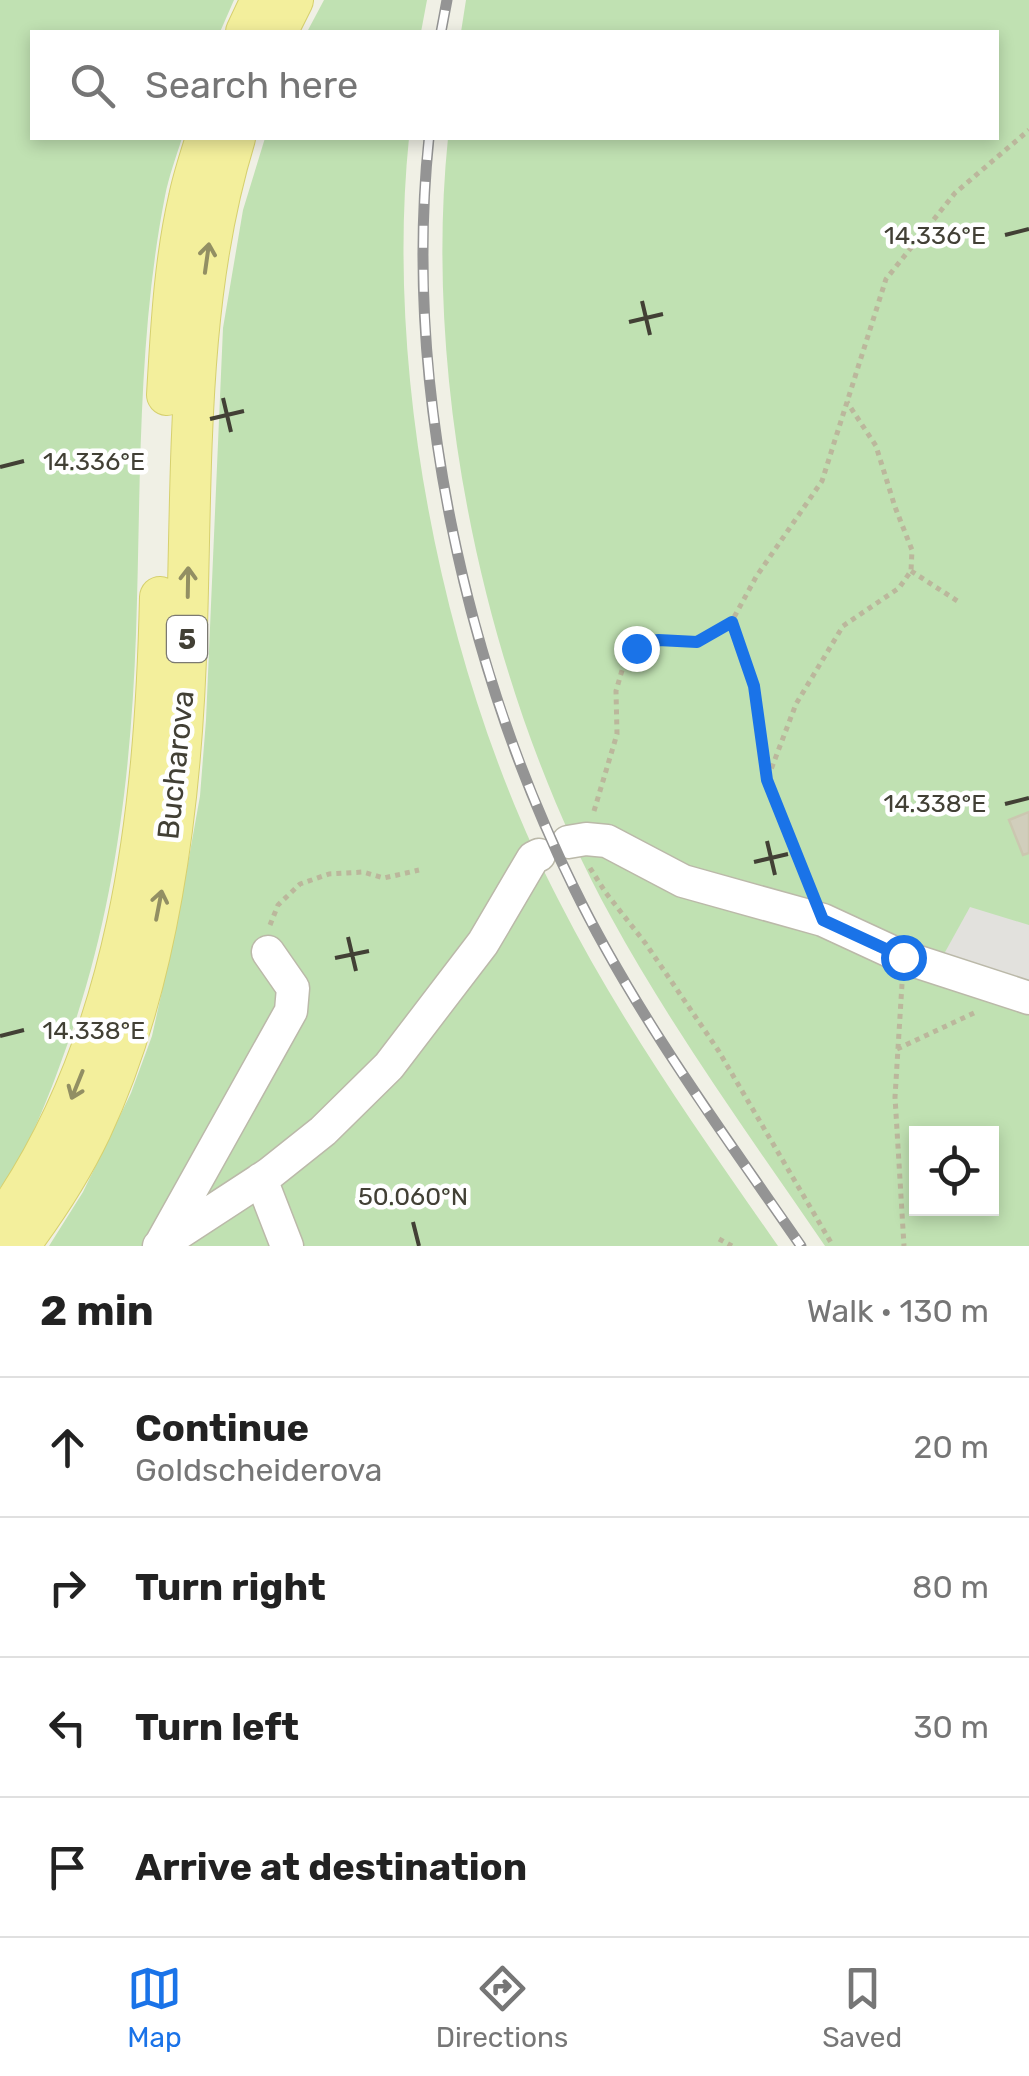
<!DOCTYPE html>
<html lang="en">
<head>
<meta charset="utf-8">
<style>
	:root { --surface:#fff; --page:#f6f6f6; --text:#222; --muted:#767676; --line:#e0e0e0; --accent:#1a73e8 }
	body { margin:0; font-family:Rubik,sans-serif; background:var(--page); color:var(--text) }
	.controls { position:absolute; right:30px; bottom:30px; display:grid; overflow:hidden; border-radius:0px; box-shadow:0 5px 15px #0003 }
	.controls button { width:90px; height:90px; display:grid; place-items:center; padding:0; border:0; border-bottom:2px solid var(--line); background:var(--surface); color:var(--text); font:50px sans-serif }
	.stop { position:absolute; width:30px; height:30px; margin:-22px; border:8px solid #1a73e8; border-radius:50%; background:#fff }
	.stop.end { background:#1a73e8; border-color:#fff; box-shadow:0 2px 10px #0008 }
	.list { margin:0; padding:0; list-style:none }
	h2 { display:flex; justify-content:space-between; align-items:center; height:130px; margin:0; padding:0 40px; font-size:42px }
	h2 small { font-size:32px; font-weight:400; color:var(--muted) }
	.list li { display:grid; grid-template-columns:65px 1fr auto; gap:30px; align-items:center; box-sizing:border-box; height:140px; padding:0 40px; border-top:2px solid var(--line) }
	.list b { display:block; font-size:38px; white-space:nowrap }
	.list p { margin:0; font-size:32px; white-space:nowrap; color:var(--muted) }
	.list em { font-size:32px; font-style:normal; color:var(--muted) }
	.icon { flex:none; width:55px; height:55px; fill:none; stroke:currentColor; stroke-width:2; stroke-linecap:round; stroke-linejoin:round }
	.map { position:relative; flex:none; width:1029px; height:1246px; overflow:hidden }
	.search { position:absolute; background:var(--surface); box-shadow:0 5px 15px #0003; left:30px; right:30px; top:30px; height:110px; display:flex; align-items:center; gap:25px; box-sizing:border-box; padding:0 35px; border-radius:0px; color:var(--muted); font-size:38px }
	.sheet { height:690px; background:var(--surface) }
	nav { display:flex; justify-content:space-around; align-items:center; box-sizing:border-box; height:140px; border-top:2px solid var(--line); background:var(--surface); font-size:28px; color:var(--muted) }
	nav a { display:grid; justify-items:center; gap:5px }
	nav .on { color:var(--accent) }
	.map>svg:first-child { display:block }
	.green { fill:#c0e1b2; fill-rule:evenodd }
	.parking { fill:#e2e1dd }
	.building { fill:#d1cebc; stroke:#cbc7b0; stroke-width:2.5 }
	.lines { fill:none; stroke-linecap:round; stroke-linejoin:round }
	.minor-casing { stroke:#bbb9a9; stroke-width:35 }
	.major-casing { stroke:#d6d06e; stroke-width:42 }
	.path { stroke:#bbb79c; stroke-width:5; stroke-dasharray:5 5; stroke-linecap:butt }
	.minor { stroke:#fff; stroke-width:32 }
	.major { stroke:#f3ef9c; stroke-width:40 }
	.rail-casing { stroke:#949494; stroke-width:11 }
	.rail { stroke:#fff; stroke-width:8; stroke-dasharray:22; stroke-linecap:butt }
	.oneway { stroke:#928f63 }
	.route { stroke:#1a73e8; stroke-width:12 }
	.ticks { fill:none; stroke:#424035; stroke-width:4 }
	.labels { text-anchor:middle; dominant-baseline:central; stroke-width:9; stroke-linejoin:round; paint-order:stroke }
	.shield { fill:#fff; stroke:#7b7972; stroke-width:2.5 }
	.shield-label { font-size:28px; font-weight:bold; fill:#424035 }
	.street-label { font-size:30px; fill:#424035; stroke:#fff }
	.ticks-label { font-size:25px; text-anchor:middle; fill:#424035; stroke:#fff; stroke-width:9; stroke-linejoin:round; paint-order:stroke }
</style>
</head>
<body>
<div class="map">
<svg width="1029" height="1246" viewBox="0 0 1029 1246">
	<rect width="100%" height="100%" fill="#f0f0e5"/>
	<path class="green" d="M0,0h234l-14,32h-188v106h150c-6,19 -13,38 -17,58 -28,143 -24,293 -29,438 -5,142 -22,283 -71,417 -15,42 -37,102 -65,137z
		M324,0h103l-6,32h-114z
		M466,0h563v1246h-204c-74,-108 -151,-214 -214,-329 -123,-223 -189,-526 -163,-779h548v-106h-535zM916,1134h76v74h-76z
		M265,138h144c-25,244 37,546 150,763 62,122 141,233 219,345h-729l34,-54 48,-99 21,-57 26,-117 22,-123 6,-76 17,-392 20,-118z"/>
	<path class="parking" d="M970,907l59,18v73l-90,-35z"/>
	<path class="building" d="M1029,812v41l-6,2 -14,-35z"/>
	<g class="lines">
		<defs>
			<path id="minor" d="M568,842l18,-3 21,2 76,40 140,39 80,37 126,41
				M261,1179l26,67
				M162,1242l129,-231 2,-23 -25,-36
				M159,1246l110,-72 54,-43 66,-65 94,-123 50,-85 6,-3"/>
			<path id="major" d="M246,32l15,-32
				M277,32l16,-32
				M167,395c4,-66 7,-132 22,-197 4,-20 11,-40 17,-60
				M0,1225c130,-181 155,-411 160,-628
				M19,1246c27,-36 53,-76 72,-116 71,-151 92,-339 96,-504 5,-163 0,-331 48,-488"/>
		</defs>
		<use href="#minor" class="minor-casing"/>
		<use href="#major" class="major-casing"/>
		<path class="path" d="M911,571l48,31
			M733,622l21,64 12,91
			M594,811l23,-77 -1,-43 9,-31 11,-12 22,-8 39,2 35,-21 24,-44 66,-96 64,-202 69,-86 74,-63
			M590,868l16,25 40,51 72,106 115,196
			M811,889l-44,-109 29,-76 47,-78 56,-38 12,-17 1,-21 -17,-43 -19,-61 -29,-44
			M270,925l8,-20 22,-21 29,-10 34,-2 21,6 35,-8
			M902,984l-7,113 9,149
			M897,1049l79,-37
			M719,1239l13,7"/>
		<use href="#minor" class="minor"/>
		<use href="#major" class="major"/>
		<defs>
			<path id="rail" d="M441,32l6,-32
				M429,138c-26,246 36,529 145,750 62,127 147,242 227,358"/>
		</defs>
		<use href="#rail" class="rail-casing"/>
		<use href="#rail" class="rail"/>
	</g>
	<defs><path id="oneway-shaft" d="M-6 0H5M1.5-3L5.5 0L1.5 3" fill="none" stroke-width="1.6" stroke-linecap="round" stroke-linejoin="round" transform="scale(2.5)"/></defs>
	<g class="oneway">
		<use href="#oneway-shaft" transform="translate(207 258) rotate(-82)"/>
		<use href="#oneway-shaft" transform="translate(188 582) rotate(-89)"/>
		<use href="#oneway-shaft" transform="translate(159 905) rotate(-79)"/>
		<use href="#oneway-shaft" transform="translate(77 1085) rotate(112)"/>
	</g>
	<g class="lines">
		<path class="route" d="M636,648l22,-8 39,2 35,-20 22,64 13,94 56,140 80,37"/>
	</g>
	<path class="ticks" d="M1005,235l24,-6M642,301l8,34M629,322l34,-8M223,398l8,34M210,419l34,-8M0,467l24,-6M1005,804l24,-6M767,841l8,34M754,862l34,-8M348,937l8,34M335,958l34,-7M0,1036l24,-6M413,1222l6,24"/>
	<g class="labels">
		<rect class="shield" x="167" y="616" width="40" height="46" rx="8"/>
		<g class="shield-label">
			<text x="187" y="639">5</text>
		</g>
		<g class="street-label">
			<text transform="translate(176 765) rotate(-84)">Bucharova</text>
		</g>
	</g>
	<g class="ticks-label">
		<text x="935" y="244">14.336°E</text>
		<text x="94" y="470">14.336°E</text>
		<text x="935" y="812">14.338°E</text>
		<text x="94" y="1039">14.338°E</text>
		<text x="413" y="1205">50.060°N</text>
	</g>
</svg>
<div class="controls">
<button><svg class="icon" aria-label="locate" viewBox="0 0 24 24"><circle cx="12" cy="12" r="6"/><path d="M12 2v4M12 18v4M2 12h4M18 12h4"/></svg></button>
</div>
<div class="stop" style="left:903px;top:957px"></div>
<div class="stop end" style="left:636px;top:648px"></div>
<div class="search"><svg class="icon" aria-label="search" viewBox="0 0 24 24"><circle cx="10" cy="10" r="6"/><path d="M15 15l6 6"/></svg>Search here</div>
</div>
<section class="sheet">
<h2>2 min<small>Walk · 130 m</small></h2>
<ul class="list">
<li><svg class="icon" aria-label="ahead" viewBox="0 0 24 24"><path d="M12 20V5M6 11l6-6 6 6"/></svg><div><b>Continue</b><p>Goldscheiderova</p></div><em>20 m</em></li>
<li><svg class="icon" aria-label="right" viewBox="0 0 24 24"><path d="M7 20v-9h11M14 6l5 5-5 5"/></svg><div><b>Turn right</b></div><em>80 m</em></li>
<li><svg class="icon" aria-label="left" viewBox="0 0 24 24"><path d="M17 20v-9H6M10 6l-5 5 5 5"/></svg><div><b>Turn left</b></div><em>30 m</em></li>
<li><svg class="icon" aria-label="arrive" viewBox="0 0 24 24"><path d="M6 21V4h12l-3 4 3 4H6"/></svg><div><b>Arrive at destination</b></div></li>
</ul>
</section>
<nav>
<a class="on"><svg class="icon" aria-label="map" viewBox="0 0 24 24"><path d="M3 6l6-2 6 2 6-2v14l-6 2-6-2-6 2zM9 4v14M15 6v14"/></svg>Map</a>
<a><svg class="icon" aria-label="directions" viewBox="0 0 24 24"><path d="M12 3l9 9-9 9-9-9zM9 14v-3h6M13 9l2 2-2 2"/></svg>Directions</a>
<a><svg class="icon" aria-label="saved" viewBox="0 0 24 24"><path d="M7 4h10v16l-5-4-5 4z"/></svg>Saved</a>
</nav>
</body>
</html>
